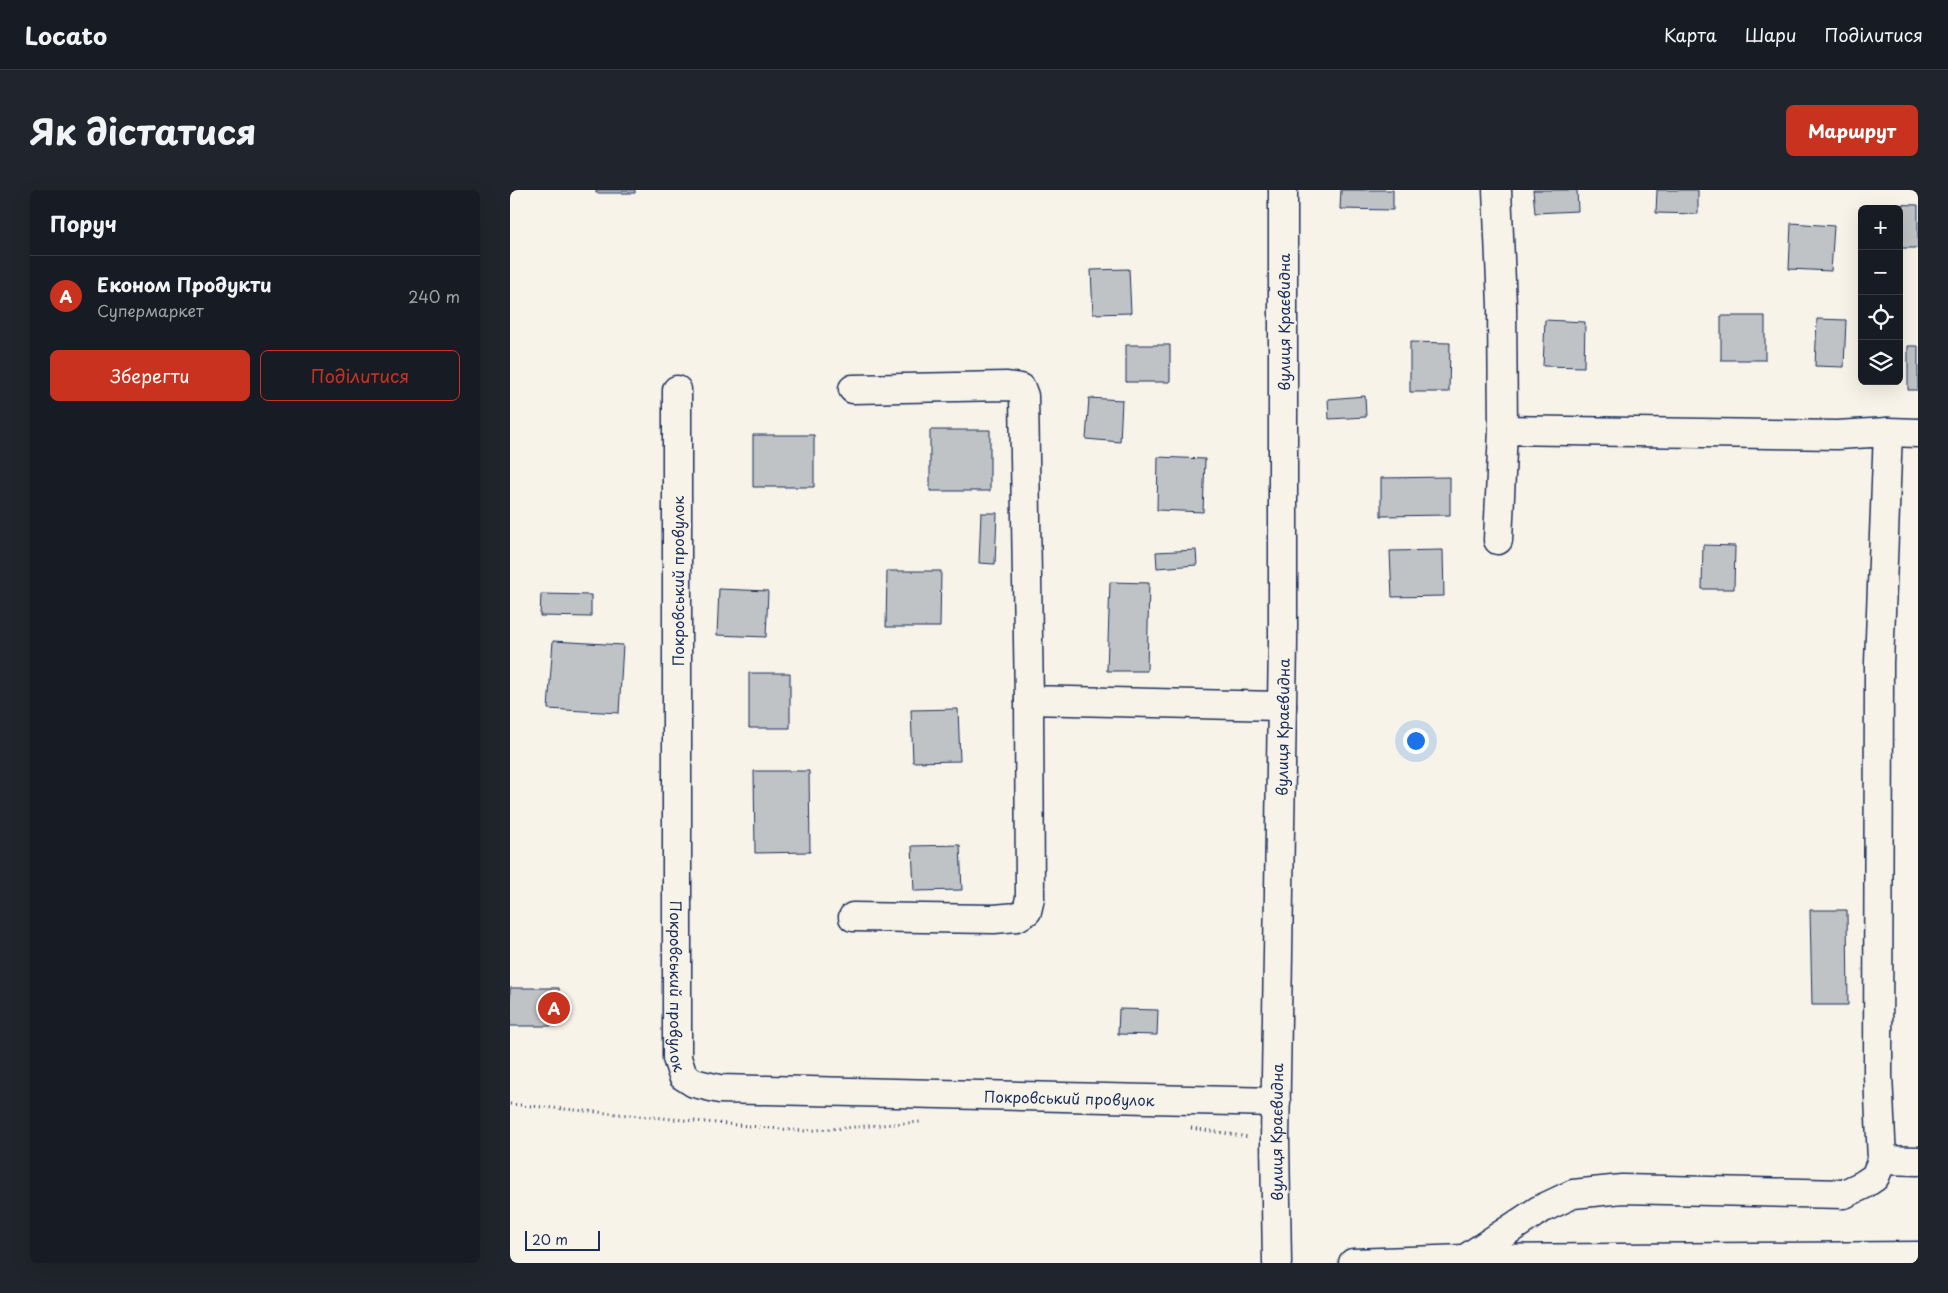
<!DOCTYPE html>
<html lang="uk">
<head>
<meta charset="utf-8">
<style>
	:root { --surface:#171b24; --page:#20242c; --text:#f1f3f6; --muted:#9ea1a6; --line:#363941; --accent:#c8321e }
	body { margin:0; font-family:"Playpen Sans",sans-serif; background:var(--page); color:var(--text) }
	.controls { position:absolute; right:15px; top:15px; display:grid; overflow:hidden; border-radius:8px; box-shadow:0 5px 20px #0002 }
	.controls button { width:45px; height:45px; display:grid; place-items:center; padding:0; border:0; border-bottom:1px solid var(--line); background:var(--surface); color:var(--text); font:25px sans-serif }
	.scale { position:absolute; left:15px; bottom:12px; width:75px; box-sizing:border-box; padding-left:5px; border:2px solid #1b2f5e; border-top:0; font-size:14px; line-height:18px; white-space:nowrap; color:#1b2f5e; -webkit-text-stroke:4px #f7f3e8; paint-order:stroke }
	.you { position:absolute; left:905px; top:550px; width:18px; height:18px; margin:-12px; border:4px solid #fff; border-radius:50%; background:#1a73e8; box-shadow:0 0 0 8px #1a73e833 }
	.badge { display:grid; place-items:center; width:32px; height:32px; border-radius:50%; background:var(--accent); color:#fff; font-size:16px; font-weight:700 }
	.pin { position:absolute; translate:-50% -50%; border:2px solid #fff; box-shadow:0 1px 5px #0006 }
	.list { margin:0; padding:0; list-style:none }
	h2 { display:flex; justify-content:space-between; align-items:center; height:65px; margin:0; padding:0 20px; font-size:21px }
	h2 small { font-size:16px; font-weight:400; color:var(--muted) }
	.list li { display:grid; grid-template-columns:32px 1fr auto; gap:15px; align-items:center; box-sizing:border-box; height:80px; padding:0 20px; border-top:1px solid var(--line) }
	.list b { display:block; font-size:19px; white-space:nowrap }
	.list p { margin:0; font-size:16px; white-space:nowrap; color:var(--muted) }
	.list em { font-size:16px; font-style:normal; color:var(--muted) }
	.actions { display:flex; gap:10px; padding:15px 20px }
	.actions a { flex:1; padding:11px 0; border:1px solid var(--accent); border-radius:8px; text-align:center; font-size:18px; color:var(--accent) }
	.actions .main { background:var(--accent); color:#fff }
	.icon { flex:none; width:28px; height:28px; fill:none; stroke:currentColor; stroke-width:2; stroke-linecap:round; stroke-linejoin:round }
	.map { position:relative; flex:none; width:1408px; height:1073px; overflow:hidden; border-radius:8px }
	header { display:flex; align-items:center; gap:30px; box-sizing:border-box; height:70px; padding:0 25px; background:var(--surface); border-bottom:1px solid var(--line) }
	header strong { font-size:24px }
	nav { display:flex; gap:28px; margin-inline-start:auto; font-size:18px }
	.intro { display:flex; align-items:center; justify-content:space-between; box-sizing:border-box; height:120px; padding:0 30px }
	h1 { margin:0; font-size:35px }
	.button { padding:12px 22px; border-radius:8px; background:var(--accent); color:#fff; font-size:18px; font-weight:700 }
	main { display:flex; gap:30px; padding:0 30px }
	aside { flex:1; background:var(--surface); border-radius:8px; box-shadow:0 5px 20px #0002 }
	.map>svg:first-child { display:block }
	.building { fill:#c0c3c5; stroke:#1b2f5e }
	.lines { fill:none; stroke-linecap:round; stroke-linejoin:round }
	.minor-casing { stroke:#1b2f5e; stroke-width:31 }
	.tertiary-casing { stroke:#1b2f5e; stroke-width:31 }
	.path { stroke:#1b2f5e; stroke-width:3; stroke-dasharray:1 4; stroke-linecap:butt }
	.minor { stroke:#f7f3e8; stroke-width:28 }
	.tertiary { stroke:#f7f3e8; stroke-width:28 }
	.labels { text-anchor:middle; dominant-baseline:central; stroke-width:5; stroke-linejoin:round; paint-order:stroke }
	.street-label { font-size:15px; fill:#1b2f5e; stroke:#f7f3e8 }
</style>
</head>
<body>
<header>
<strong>Locato</strong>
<nav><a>Карта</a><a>Шари</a><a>Поділитися</a></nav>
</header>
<div class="intro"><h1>Як дістатися</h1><a class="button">Маршрут</a></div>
<main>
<aside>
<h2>Поруч<small></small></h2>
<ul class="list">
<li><span class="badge">A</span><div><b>Економ Продукти</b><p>Супермаркет</p></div><em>240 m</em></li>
</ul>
<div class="actions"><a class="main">Зберегти</a><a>Поділитися</a></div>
</aside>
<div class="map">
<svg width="1408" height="1073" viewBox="0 0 1408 1073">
	<rect width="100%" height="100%" fill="#f7f3e8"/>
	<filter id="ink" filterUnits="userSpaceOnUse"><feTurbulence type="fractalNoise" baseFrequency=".02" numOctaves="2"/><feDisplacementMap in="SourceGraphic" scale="10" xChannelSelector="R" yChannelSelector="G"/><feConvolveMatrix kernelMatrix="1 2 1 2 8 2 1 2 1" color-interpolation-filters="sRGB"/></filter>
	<g filter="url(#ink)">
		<path class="building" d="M86,0h39v3h-39z
			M831,0h52v20l-53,-1z
			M1023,0h44l1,21 -43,2z
			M1147,0h41v24l-42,-1z
			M1373,14l35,1v43h-19v-39h-16z
			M1281,33l43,3 -3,45 -42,-2z
			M619,79l2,44 -38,1 -2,-44z
			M1211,126h44v44h-44z
			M1307,129l29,1 -2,47 -29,-1z
			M1035,130l40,2 -1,45 -41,-1z
			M900,152l40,1 -1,49h-39z
			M616,155h44v37h-44z
			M1398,156h10v44h-10z
			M855,206l1,21 -37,2 -1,-20z
			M579,208l33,2 -2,42 -34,-3z
			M420,240h60v61h-60z
			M243,245h61v52h-61z
			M648,267l47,2 -2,53 -46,-2z
			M940,287v38l-69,1v-38z
			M471,323h16l-2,51 -16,-1z
			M1193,355l32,1 -1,43h-32z
			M686,360l1,15 -40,3 -1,-16z
			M933,360l1,46 -52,1 -2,-46z
			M377,381h54l-1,56h-54z
			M600,392l39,1 -2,88h-40z
			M209,399l49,2 -2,46 -49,-2z
			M31,404l50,1v22l-51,-1z
			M43,451l70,4 -4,68 -71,-4z
			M239,483h41v55h-41z
			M448,519l2,52 -47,1 -2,-52z
			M244,581h55l1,81 -55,1z
			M450,655l2,45 -48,1 -2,-45z
			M1300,720h37l1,95h-36z
			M0,798h49v38h-49z
			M609,819l39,1 -1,25 -39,-1z"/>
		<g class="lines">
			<defs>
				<g id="minor">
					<path d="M987,0l5,115 1,125"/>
					<path d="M343,199l154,-3 14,2 3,8 5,304 253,6"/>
					<path id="s1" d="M167,200v668l6,18 11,7 25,6 557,13"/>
					<path d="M1378,242l30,1"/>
					<path d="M343,727l141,2 23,-2 10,-6 3,-13 -1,-198"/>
					<path d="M1372,970l36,1"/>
					<path d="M955,1069l74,-49 34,-16 49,-5 222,5 19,-9 12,-8 7,-17 -4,-85 1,-412 9,-231 -51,3 -334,-5 -5,110"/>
					<path d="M843,1073l112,-4 453,-3"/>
				</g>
				<g id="tertiary">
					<path id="s2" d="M767,1073l-2,-122 8,-500v-451"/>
				</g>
			</defs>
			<use href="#minor" class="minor-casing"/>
			<use href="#tertiary" class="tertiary-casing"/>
			<path class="path" d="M0,914l293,27 117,-9
				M681,938l58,9"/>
			<use href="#minor" class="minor"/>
			<use href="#tertiary" class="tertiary"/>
		</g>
	</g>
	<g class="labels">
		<g class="street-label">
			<text transform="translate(773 132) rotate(-90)">вулиця Краєвидна</text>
			<text transform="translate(167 391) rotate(-90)">Покровський провулок</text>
			<text stroke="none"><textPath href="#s2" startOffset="536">вулиця Краєвидна</textPath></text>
			<text stroke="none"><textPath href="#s1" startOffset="596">Покровський провулок</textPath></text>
			<text stroke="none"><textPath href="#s1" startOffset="1076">Покровський провулок</textPath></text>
			<text stroke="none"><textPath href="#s2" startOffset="131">вулиця Краєвидна</textPath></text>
		</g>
	</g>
</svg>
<div class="controls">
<button>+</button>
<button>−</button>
<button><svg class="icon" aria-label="locate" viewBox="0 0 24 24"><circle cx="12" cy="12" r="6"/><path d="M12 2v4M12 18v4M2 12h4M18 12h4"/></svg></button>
<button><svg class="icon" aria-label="layers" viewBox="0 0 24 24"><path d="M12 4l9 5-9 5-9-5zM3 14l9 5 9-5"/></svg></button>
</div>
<div class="scale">20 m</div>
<div class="you"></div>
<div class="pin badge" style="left:44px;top:818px">A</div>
</div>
</main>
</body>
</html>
